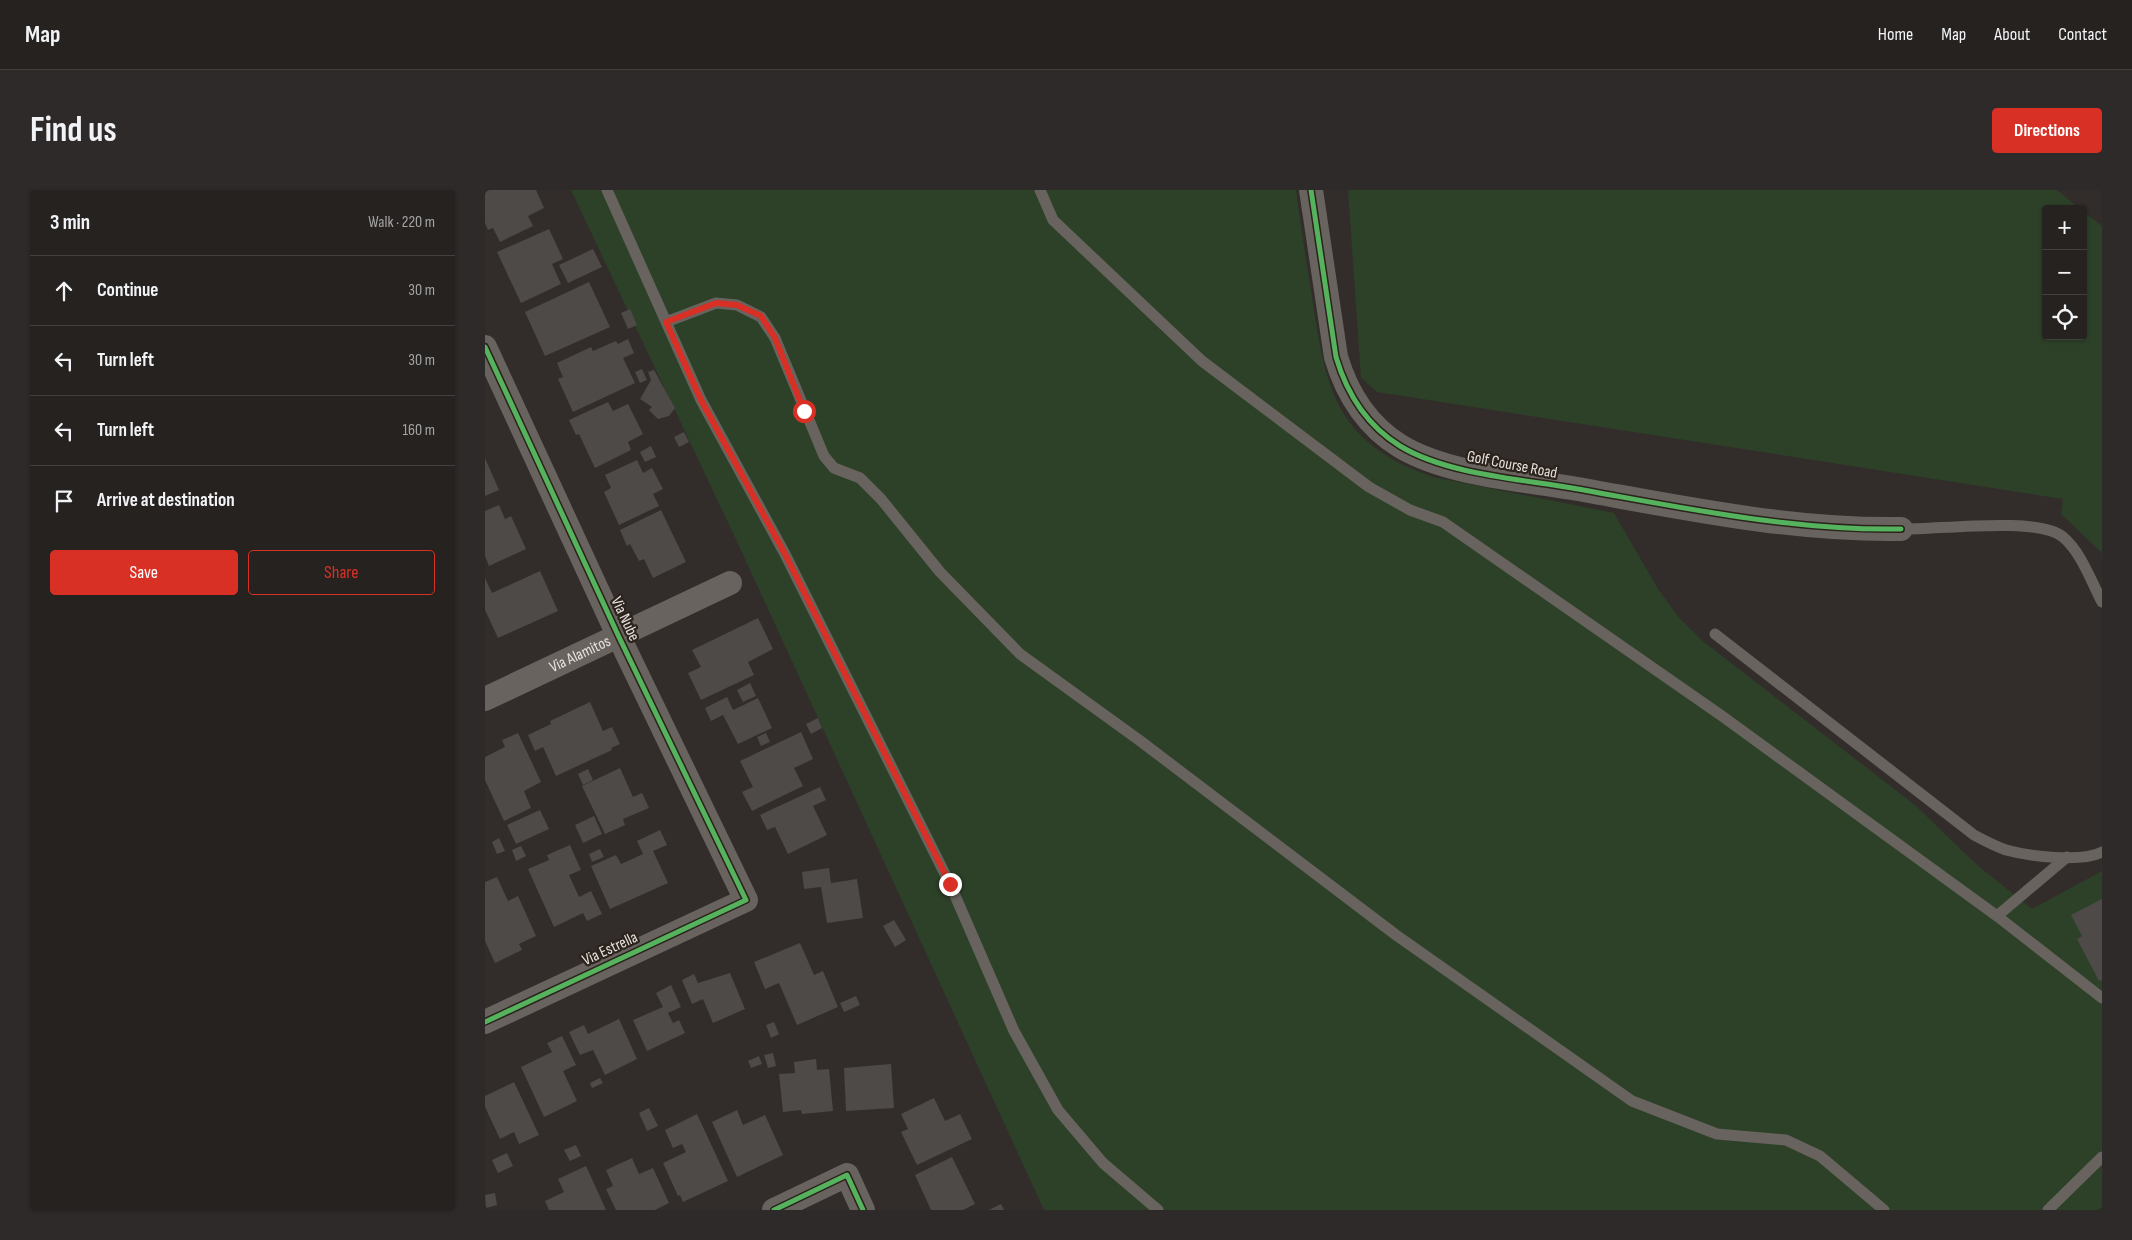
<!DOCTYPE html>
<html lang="en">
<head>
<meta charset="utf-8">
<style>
	:root { --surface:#262220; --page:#2e2a29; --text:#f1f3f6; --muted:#a4a4a5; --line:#423f3e; --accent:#d93025 }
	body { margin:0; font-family:"Sofia Sans Condensed",sans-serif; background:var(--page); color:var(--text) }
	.controls { position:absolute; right:15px; top:15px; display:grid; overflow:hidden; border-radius:5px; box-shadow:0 1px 4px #0004 }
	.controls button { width:45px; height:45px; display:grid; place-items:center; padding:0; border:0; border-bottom:1px solid var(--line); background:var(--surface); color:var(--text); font:25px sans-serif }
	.stop { position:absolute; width:15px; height:15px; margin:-11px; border:4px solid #d93025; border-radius:50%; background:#fff }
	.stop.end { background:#d93025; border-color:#fff; box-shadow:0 1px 5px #0008 }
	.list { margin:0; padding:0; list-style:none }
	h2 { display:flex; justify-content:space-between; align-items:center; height:65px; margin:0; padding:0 20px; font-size:21px }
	h2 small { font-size:16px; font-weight:400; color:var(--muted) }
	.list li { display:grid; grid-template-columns:32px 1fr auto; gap:15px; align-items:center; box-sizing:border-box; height:70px; padding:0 20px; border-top:1px solid var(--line) }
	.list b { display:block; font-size:19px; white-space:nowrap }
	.list em { font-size:16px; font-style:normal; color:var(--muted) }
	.actions { display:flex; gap:10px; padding:15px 20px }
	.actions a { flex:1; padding:11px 0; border:1px solid var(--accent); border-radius:5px; text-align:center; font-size:18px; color:var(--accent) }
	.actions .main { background:var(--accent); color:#fff }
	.icon { flex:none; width:28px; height:28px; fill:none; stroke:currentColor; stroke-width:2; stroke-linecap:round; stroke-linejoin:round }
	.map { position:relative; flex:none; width:1617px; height:1020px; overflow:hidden; border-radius:5px }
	header { display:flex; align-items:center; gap:30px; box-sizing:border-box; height:70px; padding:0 25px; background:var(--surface); border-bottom:1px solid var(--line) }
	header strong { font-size:24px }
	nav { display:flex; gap:28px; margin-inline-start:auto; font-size:18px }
	.intro { display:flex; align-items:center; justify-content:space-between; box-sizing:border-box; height:120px; padding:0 30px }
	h1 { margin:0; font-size:35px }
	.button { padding:12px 22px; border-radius:5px; background:var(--accent); color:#fff; font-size:18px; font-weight:700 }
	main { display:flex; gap:30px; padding:0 30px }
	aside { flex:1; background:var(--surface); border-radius:5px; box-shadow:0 1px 4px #0004 }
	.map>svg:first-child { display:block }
	.green { fill:#2d4028 }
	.building { fill:#4d4a47 }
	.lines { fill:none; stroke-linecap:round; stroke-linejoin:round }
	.service { stroke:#68635e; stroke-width:11 }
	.minor { stroke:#68635e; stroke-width:24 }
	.cycleway-casing { stroke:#2b231c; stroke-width:8 }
	.cycleway { stroke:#56b35d; stroke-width:5 }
	.route { stroke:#d93025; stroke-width:6 }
	.labels { text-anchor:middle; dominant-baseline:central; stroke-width:4.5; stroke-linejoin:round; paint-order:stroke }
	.street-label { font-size:16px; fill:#e7e1dd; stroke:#2b231c }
</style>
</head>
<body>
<header>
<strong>Map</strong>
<nav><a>Home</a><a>Map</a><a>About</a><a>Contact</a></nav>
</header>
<div class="intro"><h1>Find us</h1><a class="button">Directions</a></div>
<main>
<aside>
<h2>3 min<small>Walk · 220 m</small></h2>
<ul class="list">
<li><svg class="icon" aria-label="ahead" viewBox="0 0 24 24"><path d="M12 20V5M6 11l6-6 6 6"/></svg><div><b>Continue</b></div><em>30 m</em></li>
<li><svg class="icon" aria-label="left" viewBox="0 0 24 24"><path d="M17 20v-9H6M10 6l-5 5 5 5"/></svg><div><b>Turn left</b></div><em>30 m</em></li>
<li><svg class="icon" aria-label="left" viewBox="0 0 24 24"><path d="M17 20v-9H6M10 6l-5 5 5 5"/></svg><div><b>Turn left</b></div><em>160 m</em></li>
<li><svg class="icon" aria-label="arrive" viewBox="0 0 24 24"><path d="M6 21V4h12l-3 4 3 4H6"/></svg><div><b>Arrive at destination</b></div></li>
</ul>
<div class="actions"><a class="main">Save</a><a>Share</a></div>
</aside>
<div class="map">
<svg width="1617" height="1020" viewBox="0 0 1617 1020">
	<rect width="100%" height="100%" fill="#322d2a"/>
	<path class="green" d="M86,0h725c5,38 11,75 17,113 13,91 26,141 120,174l181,36 44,76 22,30 24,23 211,163 62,60 55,44 70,-38v339h-1058l-304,-662z
		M863,0h709l23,19h-34v127h37v-125l19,15v327l-41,-39 2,-15 -686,-107 -16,-14z"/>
	<path class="building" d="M4,0h47l8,18 -16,8 5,10 -33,16 -7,-14 -5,2 -3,-7v-31z
		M64,39l14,30 -11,5 9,20 -40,19 -24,-51z
		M108,59l9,18 -34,16 -9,-18z
		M104,92l21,45 -65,29 -20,-44z
		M145,119l7,16 -9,4 -7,-16z
		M143,149l6,14 -11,5 12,25 -62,29 -15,-33 5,-2 -6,-14 34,-16 2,4 23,-10 2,3z
		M157,179l5,11 -7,3 -5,-11z
		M169,180l21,38 -6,8 -11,3 -9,-9 3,-3 -12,-8 11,-19 -3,-8z
		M123,212l5,9 15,-7 15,30 -15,8 3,8 -36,18 -16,-34 -3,1 -7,-15z
		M199,242l5,10 -10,5 -5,-10z
		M166,256l5,11 -11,5 -5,-10z
		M0,268l14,32 -14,6z
		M152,270l6,13 9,-5 11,21 -10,5 6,12 -40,19 -15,-33 7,-4 -6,-13z
		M14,315l6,14 6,-3 15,33 -37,17 -4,-10v-45z
		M176,320l25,52 -33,16 -9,-19 -5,2 -9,-17 -3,2 -7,-16z
		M55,381l18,40 -60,27 -13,-28v-32l7,15z
		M273,428l15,31 -25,13 6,13 -53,25 -13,-27 13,-6 -9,-17z
		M265,493l6,13 -13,6 -6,-12z
		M242,507l6,13 25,-12 14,30 -34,16 -15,-29 -12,6 -6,-13z
		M105,512l13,29 9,-4 8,17 -9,4 1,2 -56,26 -13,-29 -8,4 -7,-16 23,-11 -1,-3z
		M333,528l4,10 -11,6 -5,-10z
		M316,542l12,27 -19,9 9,18 -51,25 -10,-19 11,-5 -13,-26z
		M33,543l23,49 -17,9 7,17 -27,13 -19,-41v-23l20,-10 -3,-7z
		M281,543l4,9 -9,4 -4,-9z
		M135,578l13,29 9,-4 7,15 -26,11 2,6 -20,9 -23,-48z
		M103,579l5,11 -10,5 -5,-11z
		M335,597l6,13 -13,6 14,29 -39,19 -13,-27 -8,3 -7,-15z
		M55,620l9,19 -33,15 -9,-19z
		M109,626l8,18 -19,9 -8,-18z
		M175,640l7,15 -14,6 15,32 -58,26 -19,-43 25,-11 5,9 22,-10 -6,-13z
		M14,648l6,13 -8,3 -5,-12z
		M85,655l11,25 -12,5 10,22 12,-6 11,23 -15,7 -4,-8 -29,14 -26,-58 21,-9 -2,-5z
		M36,656l5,10 -10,5 -4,-11z
		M115,659l4,8 -12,5 -3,-8z
		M344,678l2,15 26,-4 6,39 -36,5 -6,-36 -17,2 -2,-17z
		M12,687l11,24 10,-5 18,40 -17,8 3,6 -27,13 -10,-22v-59z
		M1617,709v81l-3,1 -22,-42 5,-3 -11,-21z
		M409,730l12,20 -11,7 -12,-21z
		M315,753l14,32 9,-4 15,36 -41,18 -18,-42 -14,6 -11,-27z
		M245,783l15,36 -32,14 -10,-24 -11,5 -10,-24 12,-6 4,9z
		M186,795l10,22 -13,6 5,10 6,-3 6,13 -38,18 -14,-31 30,-13 -7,-14z
		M371,806l4,9 -16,7 -4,-9z
		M134,829l18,40 -32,16 -12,-25 -13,5 -11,-23 15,-7 4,9z
		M289,832l5,12 -8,4 -5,-13z
		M77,846l14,29 -13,6 14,30 -33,16 -23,-50 31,-15 -5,-9z
		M288,863l3,13 -8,2 -4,-13z
		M274,866l3,8 -11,4 -3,-7z
		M331,869l1,11 12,-1 4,42 -31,3 -1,-4 -18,2 -4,-38 16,-1 -1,-11z
		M406,874l3,44 -48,3 -2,-43z
		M115,888l3,5 -11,5 -2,-5z
		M29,892l25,53 -20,9 -5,-12 -14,7 -15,-32v-11z
		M449,908l11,23 15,-7 12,25 -55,26 -16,-33 7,-3 -7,-15z
		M164,918l9,18 -11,5 -8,-18z
		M252,920l6,15 22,-10 18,40 -46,22 -25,-55z
		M212,924l31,67 -45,21 -3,-7 -2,1 -15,-33 23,-11 -4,-8 -9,4 -8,-18z
		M91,955l5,11 -11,5 -6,-11z
		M22,963l6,13 -15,7 -6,-13z
		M467,967l23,47 -12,6h-32l-16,-35z
		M147,968l7,16 14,-6 16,35 -14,7h-39l-10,-21 7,-3 -7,-16z
		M101,976l20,44h-57l-4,-9 19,-9 -6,-13z
		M10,1003l2,12 -11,3 -1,-13z
		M516,1014l3,6h-15z"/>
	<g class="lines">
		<path class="service" d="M122,0l94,210 84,154 165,330 64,147 44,79 45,53 55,47
			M555,0l13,30 149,141 167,126 41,23 33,12 279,194 275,200
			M181,132l50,-19 21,2 24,12 14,21 49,118 10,12 26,10 21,21 59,73 80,82 119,86 257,195 236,166 85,33 69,6 34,16 64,54
			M1416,339c35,1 138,-13 162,8 18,15 28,44 39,65
			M1230,444l259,201c11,6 21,11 32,15 22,6 76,13 96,2
			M1582,667l-70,59 105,82
			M1563,1020l54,-53"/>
		<g class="minor">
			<path d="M826,0l25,167c11,37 30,68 64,89 46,28 119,33 172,42 108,19 219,43 329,41"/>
			<path d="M0,157l133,288 128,265 -261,122"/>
			<path id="s1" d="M0,509l245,-116"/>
			<path d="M289,1020l73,-35 16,35"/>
		</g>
		<defs>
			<path id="cycleway" d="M826,0l25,167c11,37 30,68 64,89 46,28 119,33 172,42 108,19 219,43 329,41
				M0,157l133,288 128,265 -261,122
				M289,1020l73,-35 16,35"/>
		</defs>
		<use href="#cycleway" class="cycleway-casing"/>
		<use href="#cycleway" class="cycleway"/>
	</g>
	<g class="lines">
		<path class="route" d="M319,221l-29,-73 -14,-22 -24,-11 -21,-2 -50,19 35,78 84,154 165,330"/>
	</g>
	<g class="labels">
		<g class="street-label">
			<text transform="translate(1027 275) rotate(11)">Golf Course Road</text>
			<text transform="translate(140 429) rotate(65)">Via Nube</text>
			<text stroke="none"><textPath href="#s1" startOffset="105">Via Alamitos</textPath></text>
			<text transform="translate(125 759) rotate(-25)">Via Estrella</text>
		</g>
	</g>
</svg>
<div class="controls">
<button>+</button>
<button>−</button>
<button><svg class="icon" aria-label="locate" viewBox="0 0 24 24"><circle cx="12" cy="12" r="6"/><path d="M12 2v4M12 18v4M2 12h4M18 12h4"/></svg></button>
</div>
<div class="stop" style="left:319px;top:221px"></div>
<div class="stop end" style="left:465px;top:694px"></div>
</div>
</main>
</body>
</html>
